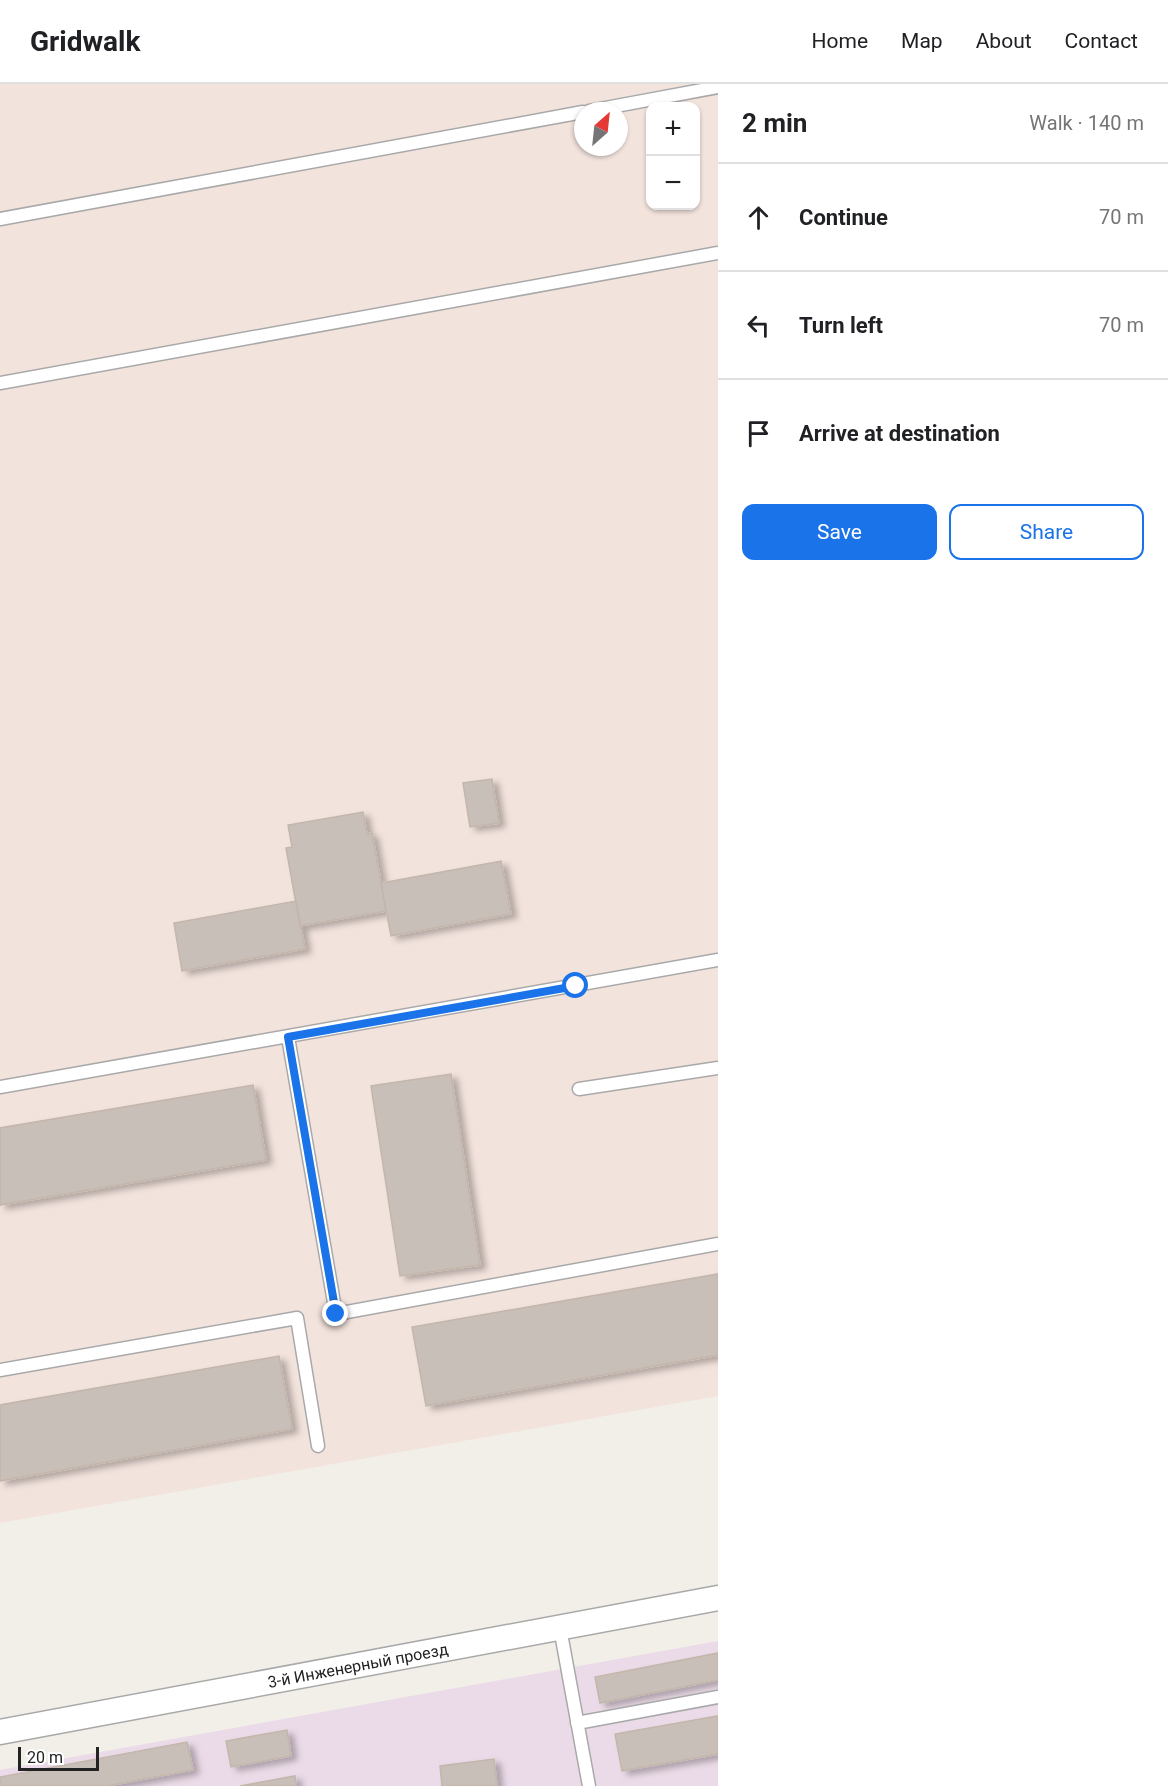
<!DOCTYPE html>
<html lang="en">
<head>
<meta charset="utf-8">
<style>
	:root { --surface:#fff; --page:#f2f2f2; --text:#202124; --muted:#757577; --line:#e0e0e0; --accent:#1a73e8 }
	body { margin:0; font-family:Roboto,sans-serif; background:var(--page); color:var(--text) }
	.controls { position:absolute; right:18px; top:18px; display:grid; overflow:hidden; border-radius:12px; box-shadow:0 2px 4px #0004 }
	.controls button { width:54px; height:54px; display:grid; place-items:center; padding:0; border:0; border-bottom:2px solid var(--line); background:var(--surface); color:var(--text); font:30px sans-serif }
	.compass { position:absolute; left:574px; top:18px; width:54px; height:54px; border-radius:50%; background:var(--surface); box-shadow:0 2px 4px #0004; rotate:27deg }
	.scale { position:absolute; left:18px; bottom:15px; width:81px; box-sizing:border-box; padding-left:6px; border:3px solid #222; border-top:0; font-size:16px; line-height:21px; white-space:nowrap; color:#222; -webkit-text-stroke:4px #fff; paint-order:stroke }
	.stop { position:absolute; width:18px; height:18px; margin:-14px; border:4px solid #1a73e8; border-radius:50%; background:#fff }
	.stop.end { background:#1a73e8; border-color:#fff; box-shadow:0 2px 6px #0008 }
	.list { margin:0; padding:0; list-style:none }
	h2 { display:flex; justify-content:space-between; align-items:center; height:78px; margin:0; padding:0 24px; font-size:26px }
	h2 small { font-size:20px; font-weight:400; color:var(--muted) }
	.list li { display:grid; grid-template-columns:39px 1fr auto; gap:18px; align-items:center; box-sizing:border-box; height:108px; padding:0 24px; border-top:2px solid var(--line) }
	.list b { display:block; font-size:22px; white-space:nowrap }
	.list em { font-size:20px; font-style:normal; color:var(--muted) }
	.actions { display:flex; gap:12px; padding:18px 24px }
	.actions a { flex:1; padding:14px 0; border:2px solid var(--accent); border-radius:12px; text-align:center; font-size:21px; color:var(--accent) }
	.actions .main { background:var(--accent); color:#fff }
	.icon { flex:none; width:33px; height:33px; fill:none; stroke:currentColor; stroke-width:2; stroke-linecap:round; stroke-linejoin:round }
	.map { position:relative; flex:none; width:718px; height:1702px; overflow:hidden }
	header { display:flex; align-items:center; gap:36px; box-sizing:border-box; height:84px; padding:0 30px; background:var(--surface); border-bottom:2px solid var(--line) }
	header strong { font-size:28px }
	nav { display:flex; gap:33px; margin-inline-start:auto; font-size:21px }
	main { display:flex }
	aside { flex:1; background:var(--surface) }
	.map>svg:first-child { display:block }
	.industrial { fill:#ebdbe8 }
	.military { fill:#f3e3dd; fill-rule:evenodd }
	.building { fill:#c7bfb8; stroke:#c4b6ab; stroke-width:1.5; filter:url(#shadow) }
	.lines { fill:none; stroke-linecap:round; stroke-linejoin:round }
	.service-casing { stroke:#a9a9a9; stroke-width:15 }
	.minor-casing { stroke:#a9a9a9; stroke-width:27 }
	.service { stroke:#fff; stroke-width:12 }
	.minor { stroke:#fff; stroke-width:24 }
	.route { stroke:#1a73e8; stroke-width:8 }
	.labels { text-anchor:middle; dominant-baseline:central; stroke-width:4.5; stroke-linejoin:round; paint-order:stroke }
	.street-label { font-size:16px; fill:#222; stroke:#fff }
</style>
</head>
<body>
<header>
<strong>Gridwalk</strong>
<nav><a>Home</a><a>Map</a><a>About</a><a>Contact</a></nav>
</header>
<main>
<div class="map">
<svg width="718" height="1702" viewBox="0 0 718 1702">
	<defs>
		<filter id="shadow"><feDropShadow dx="6" dy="4" stdDeviation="3" flood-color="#0004"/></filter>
	</defs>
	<rect width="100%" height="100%" fill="#f2efe9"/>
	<path class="industrial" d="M718,1557v145h-718v-16z"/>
	<path class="military" d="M0,0h718v1312l-718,127zM650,22h46v100h-46zM583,27h36v36h-36z"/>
	<path class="building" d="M492,695l7,44 -29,4 -7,-44z
		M363,728l4,22 5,-1 14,78 -86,15 -14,-78 6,-1 -4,-22z
		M501,777l10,53 -120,22 -10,-53z
		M296,817l9,48 -123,22 -8,-48z
		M451,990l29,191 -80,11 -29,-190z
		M253,1001l13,75 -266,45v-77z
		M718,1190v81l-292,51 -14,-79z
		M279,1272l13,73 -292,52v-76z
		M718,1569v27l-118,23 -5,-26z
		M718,1632v38l-96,17 -7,-37z
		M287,1646l4,26 -60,11 -5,-26z
		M187,1658l6,28 -86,16h-107v-9z
		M494,1675l3,27h-55l-2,-20z
		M295,1692l1,10h-56z"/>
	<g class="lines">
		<defs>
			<path id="service" d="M589,27l129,-24
				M0,135l583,-107
				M0,299l718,-130
				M288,953l48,277 382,-70
				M0,1003l718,-127
				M579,1005l139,-21
				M0,1286l297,-52 21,128
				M560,1544l29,158
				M577,1639l141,-26"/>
			<g id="minor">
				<path id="s1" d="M0,1648l718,-134"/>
			</g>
		</defs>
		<use href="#service" class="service-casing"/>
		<use href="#minor" class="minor-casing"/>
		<use href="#service" class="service"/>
		<use href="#minor" class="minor"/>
	</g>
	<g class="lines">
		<path class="route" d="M336,1230l-48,-277 288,-51"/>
	</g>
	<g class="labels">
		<g class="street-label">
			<text stroke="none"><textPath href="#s1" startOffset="364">3-й Инженерный проезд</textPath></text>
		</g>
	</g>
</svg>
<div class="controls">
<button>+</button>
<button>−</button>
</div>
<svg class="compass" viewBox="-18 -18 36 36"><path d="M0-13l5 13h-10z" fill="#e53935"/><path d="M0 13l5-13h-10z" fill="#757577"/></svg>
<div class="scale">20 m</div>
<div class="stop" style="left:576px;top:902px"></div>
<div class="stop end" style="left:336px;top:1230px"></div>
</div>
<aside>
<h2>2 min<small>Walk · 140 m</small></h2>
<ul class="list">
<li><svg class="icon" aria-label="ahead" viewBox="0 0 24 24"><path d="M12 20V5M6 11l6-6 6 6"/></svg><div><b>Continue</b></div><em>70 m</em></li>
<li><svg class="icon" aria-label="left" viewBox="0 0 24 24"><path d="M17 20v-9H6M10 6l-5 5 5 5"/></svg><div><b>Turn left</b></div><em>70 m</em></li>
<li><svg class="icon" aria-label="arrive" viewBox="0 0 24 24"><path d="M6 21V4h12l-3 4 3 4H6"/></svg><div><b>Arrive at destination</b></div></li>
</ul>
<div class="actions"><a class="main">Save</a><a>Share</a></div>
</aside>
</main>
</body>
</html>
